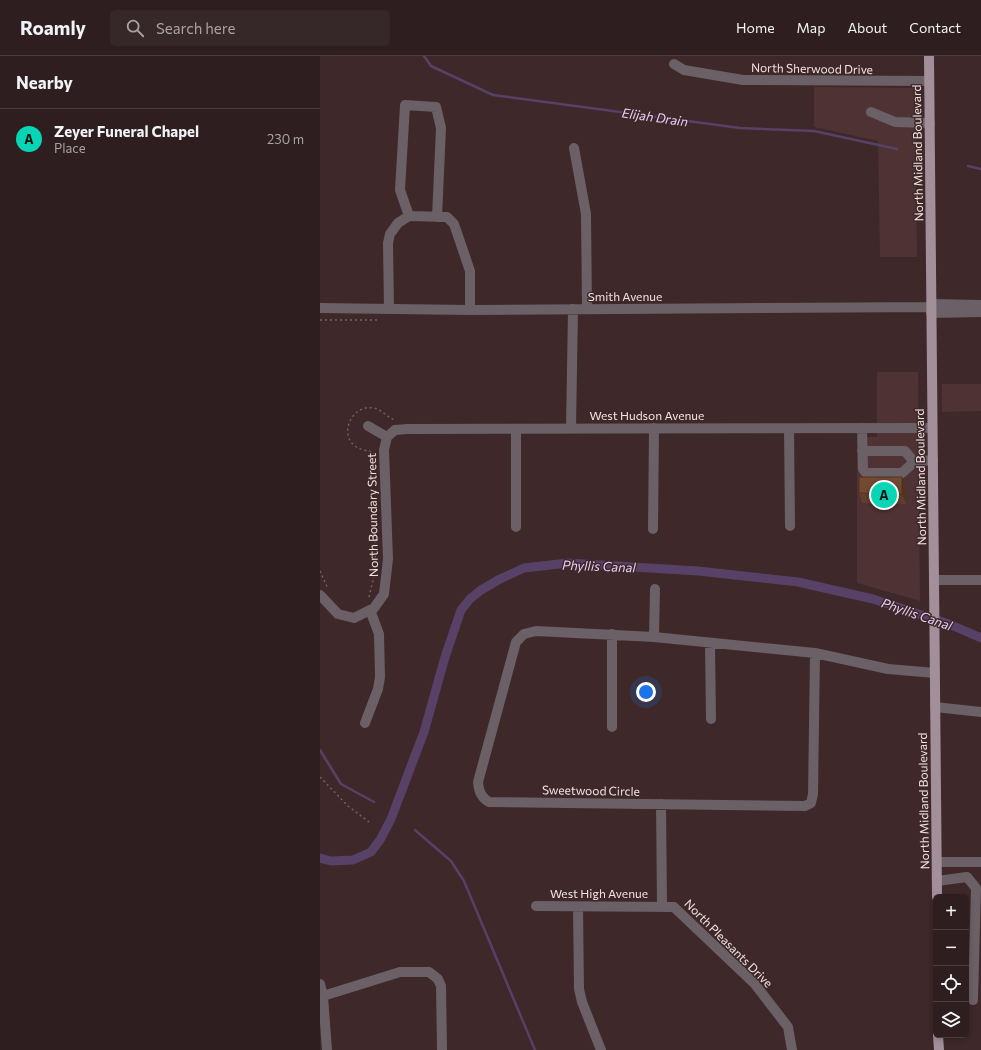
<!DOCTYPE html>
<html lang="en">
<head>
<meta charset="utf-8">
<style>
	:root { --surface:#2e1e1f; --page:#362728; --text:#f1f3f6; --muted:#a7a2a4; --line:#493c3d; --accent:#08d5b5 }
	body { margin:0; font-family:Commissioner,sans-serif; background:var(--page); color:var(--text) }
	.controls { position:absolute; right:12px; bottom:12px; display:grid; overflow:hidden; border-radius:6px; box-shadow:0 2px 6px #0003 }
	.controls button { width:36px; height:36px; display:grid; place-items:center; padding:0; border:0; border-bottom:1px solid var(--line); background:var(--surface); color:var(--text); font:20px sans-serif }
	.you { position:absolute; left:326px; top:636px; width:14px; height:14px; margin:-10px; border:3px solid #fff; border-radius:50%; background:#1a73e8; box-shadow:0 0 0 6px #1a73e833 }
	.badge { display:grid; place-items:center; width:26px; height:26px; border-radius:50%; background:var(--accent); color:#111; font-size:13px; font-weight:700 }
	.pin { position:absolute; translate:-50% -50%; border:2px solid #fff; box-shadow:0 1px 4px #0006 }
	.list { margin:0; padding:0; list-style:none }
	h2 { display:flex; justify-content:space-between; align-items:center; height:52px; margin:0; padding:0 16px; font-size:17px }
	h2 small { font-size:13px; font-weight:400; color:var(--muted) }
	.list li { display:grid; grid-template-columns:26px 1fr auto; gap:12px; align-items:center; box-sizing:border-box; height:60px; padding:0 16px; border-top:1px solid var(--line) }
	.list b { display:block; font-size:15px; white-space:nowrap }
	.list p { margin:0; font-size:13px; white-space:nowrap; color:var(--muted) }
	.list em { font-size:13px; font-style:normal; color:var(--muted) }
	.icon { flex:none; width:22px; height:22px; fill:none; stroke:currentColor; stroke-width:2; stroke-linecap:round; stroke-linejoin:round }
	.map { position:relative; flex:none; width:661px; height:994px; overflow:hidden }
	header { display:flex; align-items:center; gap:24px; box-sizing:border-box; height:56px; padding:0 20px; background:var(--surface); border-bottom:1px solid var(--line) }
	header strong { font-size:19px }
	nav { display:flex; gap:22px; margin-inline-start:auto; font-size:14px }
	.search { width:280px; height:36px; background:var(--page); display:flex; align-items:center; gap:10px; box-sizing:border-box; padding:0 14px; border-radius:6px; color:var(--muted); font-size:15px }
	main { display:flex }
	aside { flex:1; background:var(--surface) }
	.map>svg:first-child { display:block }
	.built { fill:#4f3234 }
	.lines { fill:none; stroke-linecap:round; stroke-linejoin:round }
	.stream { stroke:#584166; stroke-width:2.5 }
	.canal { stroke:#584166; stroke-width:9 }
	.path { stroke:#756162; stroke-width:1.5; stroke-dasharray:2 3; stroke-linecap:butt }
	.minor { stroke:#6a6065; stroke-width:10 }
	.major { stroke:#a38f9a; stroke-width:10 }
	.wall { fill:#633f2b }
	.shaded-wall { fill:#503323 }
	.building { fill:#734932; stroke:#503323 }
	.labels { text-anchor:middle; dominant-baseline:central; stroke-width:3; stroke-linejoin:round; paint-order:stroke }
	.street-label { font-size:12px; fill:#f2e3e3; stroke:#3e2829 }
	.water-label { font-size:13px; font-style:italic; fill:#e7cff6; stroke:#3e2829 }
</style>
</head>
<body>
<header>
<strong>Roamly</strong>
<div class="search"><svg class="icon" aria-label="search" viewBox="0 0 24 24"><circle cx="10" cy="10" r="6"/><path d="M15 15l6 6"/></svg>Search here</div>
<nav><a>Home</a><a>Map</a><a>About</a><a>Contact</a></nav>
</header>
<main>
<aside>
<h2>Nearby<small></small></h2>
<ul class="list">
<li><span class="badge">A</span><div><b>Zeyer Funeral Chapel</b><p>Place</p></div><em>230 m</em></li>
</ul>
</aside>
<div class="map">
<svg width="661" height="994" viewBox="0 0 661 994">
	<rect width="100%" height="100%" fill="#3e2829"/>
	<path class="built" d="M494,31l101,1 2,169h-37l-2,-116 -64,-14z
		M557,316h41l2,229 -63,-18v-146h20z
		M622,328h39v27l-39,1z"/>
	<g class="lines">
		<path class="stream" d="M104,0l7,10 62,29 247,33 74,3 83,18
			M648,110l13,3
			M0,694l21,34 33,18
			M95,774l36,31 13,20 71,169"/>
		<path class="canal" d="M0,802l11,3 22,-1 18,-8 9,-12 11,-21 33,-87 21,-75 16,-47 9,-11 11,-9 19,-11 24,-11 44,-5 130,8 100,11 75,17 76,25 32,14"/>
		<path class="path" d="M0,264h60
			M54,399l-1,-3c-5,-1 -11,-2 -15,-4 -21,-11 -7,-44 15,-40 9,1 13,9 22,12
			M0,515l8,18
			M49,541l6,-25 1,-60
			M0,721l28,29 21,16"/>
		<path class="minor" d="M354,8l10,6 59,10 186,1
			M551,56l24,10 35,1
			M254,92l12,66 1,95
			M89,160l-9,-26 5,-85 31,2 5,21 -4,89
			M611,248l50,1
			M0,252l150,2 461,-3
			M69,253l-1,-66 2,-9 8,-11 11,-7 38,1 7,7 16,47v39
			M611,257l50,-1
			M48,370l19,11
			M251,372l2,-119
			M542,372l1,41 3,4h36l12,-11 19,-2
			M196,373v98
			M469,373l1,97
			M67,381l8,-7 12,-1 525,-1
			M542,395h43l9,11
			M333,473l1,-101
			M614,524h47
			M0,539l18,19 16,4 20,-10 10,-14 4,-35 -4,-109 3,-13
			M292,578v93
			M334,581l1,-48
			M390,587l1,76
			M495,597l-2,141 -2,9 -6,3 -316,-4c-8,-5 -10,-10 -11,-20l38,-140 8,-8 12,-3 118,6 161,16 73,16 47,4
			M615,651l46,5
			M45,667l13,-34 2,-12 -1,-43 -9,-24
			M341,748l1,102
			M617,806h44
			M617,825l30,-4 9,11 -3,112
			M216,850l138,1 80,76 34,44 4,23
			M258,851l1,82 3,13 19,48
			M0,928l3,12 4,54
			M3,940l77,-24h29l9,7 3,7 1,64"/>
		<path class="major" d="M609,0l8,841
			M618,979l1,15"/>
	</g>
	<path class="wall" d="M586,431v17l-44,-1 -3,-10z"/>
	<path class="shaded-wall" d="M582,421l4,10v17l-4,-10z"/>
	<path class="building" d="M539,421h43v17l-43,-1z"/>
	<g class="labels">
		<g class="street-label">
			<text transform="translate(492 12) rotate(1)">North Sherwood Drive</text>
			<text transform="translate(597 97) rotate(-91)">North Midland Boulevard</text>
			<text x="305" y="240">Smith Avenue</text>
			<text x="327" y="359">West Hudson Avenue</text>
			<text transform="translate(600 421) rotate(-91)">North Midland Boulevard</text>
			<text transform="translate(52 459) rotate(-91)">North Boundary Street</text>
			<text transform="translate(271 734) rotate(1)">Sweetwood Circle</text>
			<text transform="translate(603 745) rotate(-91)">North Midland Boulevard</text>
			<text x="279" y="837">West High Avenue</text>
			<text transform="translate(409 887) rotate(45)">North Pleasants Drive</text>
		</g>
		<g class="water-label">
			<text transform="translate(335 61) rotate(8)">Elijah Drain</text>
			<text transform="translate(279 510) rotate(2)">Phyllis Canal</text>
			<text transform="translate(597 558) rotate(19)">Phyllis Canal</text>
		</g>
	</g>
</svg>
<div class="controls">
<button>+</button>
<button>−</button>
<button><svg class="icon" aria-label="locate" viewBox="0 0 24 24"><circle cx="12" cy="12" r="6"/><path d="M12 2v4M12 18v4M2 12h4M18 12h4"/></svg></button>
<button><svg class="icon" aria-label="layers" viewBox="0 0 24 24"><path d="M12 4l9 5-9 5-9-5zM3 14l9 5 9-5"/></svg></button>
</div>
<div class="you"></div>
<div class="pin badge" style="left:564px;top:439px">A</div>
</div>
</main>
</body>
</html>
